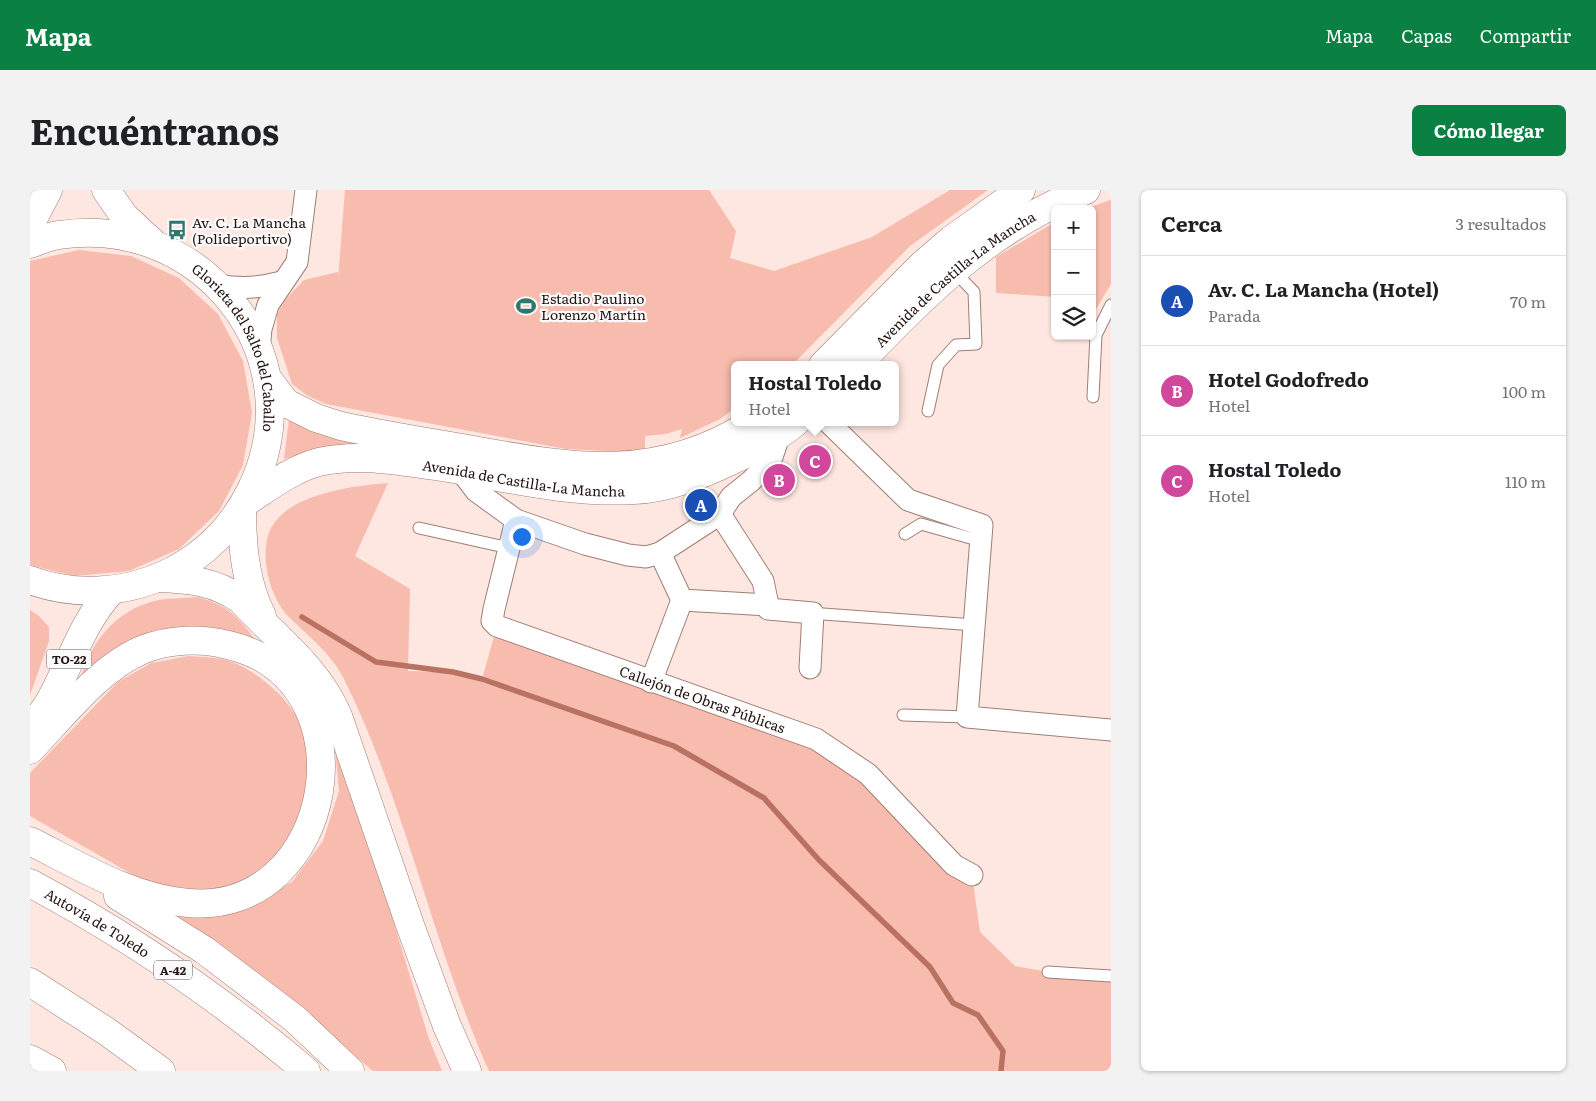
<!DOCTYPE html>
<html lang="es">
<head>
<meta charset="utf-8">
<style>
	:root { --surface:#fff; --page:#f2f2f2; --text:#202124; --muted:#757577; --line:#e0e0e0; --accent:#0b8043 }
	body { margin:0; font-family:Literata,serif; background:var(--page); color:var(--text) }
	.controls { position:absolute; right:15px; top:15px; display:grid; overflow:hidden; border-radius:8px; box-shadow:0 1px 4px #0004 }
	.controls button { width:45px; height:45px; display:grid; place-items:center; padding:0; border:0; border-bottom:1px solid var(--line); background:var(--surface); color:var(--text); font:25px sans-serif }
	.you { position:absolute; left:491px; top:346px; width:18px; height:18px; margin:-12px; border:4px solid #fff; border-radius:50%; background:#1a73e8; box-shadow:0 0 0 8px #1a73e833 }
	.badge { display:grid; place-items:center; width:32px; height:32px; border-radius:50%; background:var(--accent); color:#fff; font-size:16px; font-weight:700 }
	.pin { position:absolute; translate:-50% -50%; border:2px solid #fff; box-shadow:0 1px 5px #0006 }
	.popup { position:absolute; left:701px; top:171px; width:168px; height:65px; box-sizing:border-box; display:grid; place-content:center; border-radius:8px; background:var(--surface); filter:drop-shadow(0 1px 4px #0005); font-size:16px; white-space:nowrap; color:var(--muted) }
	.popup b { font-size:19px; color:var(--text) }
	.popup::after { content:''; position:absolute; left:50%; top:100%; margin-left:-10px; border:10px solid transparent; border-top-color:var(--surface) }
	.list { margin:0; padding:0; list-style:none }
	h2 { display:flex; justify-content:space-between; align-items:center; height:65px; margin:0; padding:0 20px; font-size:21px }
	h2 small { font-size:16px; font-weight:400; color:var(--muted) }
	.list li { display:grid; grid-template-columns:32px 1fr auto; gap:15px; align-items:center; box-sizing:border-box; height:90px; padding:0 20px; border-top:1px solid var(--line) }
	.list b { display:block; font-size:19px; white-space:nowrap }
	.list p { margin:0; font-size:16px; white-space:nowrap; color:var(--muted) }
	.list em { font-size:16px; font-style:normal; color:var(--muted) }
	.icon { flex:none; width:28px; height:28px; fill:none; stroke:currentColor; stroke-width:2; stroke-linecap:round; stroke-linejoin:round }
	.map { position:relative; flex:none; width:1081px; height:881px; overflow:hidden; border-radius:8px }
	header { display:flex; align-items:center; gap:30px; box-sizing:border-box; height:70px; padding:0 25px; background:var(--accent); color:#fff }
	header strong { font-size:24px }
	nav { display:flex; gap:28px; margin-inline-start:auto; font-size:18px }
	.intro { display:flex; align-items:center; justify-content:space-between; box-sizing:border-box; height:120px; padding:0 30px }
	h1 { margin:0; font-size:35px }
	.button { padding:12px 22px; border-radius:8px; background:var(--accent); color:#fff; font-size:18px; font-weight:700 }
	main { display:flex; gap:30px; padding:0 30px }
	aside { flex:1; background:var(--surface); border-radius:8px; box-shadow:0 1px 4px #0004 }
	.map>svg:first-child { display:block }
	.green { fill:#f7bcae }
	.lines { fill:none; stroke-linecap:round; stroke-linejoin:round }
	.stream { stroke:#b97262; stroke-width:5.5 }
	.lane-casing { stroke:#a07e76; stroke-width:13 }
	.street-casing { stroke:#a07e76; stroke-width:23 }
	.secondary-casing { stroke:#a07e76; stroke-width:29 }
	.primary-casing { stroke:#a07e76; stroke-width:29 }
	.highway-casing { stroke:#a07e76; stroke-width:29 }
	.lane { stroke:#fff; stroke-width:11 }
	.street { stroke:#fff; stroke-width:21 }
	.secondary { stroke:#fff; stroke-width:28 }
	.primary { stroke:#fff; stroke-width:28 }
	.highway { stroke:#fff; stroke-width:28 }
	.labels { text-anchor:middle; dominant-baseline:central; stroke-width:4.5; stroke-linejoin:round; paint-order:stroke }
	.shield { fill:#fafafa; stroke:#625957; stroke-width:1 }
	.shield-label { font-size:12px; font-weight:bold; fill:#211411 }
	.poi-label { font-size:14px; fill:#211411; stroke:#fafafa; text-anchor:start }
	.street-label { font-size:14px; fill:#211411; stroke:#fafafa }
</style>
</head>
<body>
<header>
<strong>Mapa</strong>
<nav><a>Mapa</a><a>Capas</a><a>Compartir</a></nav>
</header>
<div class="intro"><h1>Encuéntranos</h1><a class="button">Cómo llegar</a></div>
<main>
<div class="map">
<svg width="1081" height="881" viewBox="0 0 1081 881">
	<rect width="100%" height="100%" fill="#ffe7e1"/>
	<path class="green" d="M315,0h364l27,41 -6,27 44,13 98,-34 78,-47h38l-78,56 -118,119h-57v43l-15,11 -40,19 2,-9 -16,5 -21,2v17l-79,-4 -240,-45 -18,-8 -16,-12 -15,-46v-24l9,-15 18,-19 34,-8v8z
		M1081,10v84l-19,32v-107h-8z
		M1025,32v75l-59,-4v-36z
		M49,60l52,6 48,22 39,36 25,47 9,52 -9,52 -24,46 -40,38 -50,22 -55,5 -44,-11v-304z
		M259,229l94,24 -61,5 -38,11z
		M358,293l-33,73 55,33 -2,82 45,1 29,7 15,-53 319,113 156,136 8,57 35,34 33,6 63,4v95h-622c-57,-127 -83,-267 -145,-392 -13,-26 -35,-42 -55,-62 -18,-18 -27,-53 -22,-77 8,-45 84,-54 121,-57z
		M168,407c33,9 41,22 61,47l-51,-11 -130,56c9,-43 36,-80 81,-89 13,-2 27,-2 39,-3z
		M0,420l9,6 10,11v14l-19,54z
		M159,466c12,1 25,1 37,4 20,6 37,19 51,32 87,85 -7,232 -121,193 -16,-5 -33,-16 -47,-24 -26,-15 -53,-30 -79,-45v-43l88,-91 33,-19z
		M304,547l25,71 70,231 13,32h-69l-119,-100 -82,-59 79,-9 41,-21 31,-41 16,-50z"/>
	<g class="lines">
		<path class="stream" d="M272,427l74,45 77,10 29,7 192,67 90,52 55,62 111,107 23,36 25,12 25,36 -2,20"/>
		<defs>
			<path id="lane" d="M1063,207l3,-62 15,-30
				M898,221l10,-46 18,-20 20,-1 -2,-52 -20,-21
				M389,338l90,20
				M875,344l16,-10 60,17
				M793,424l152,11
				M873,525l64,2
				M1018,782l63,4"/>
			<g id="street">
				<path d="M188,95c23,4 41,3 64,-3"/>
				<path d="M229,160l2,-21 7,-24 29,-43 9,-72"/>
				<path d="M798,232l80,78 74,25 -15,192 144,13"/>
				<path d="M430,280l16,21 40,29 69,24 43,11 18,2 14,-4 60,-39 11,-17 20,-16 20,-21 8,-24"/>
				<path id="s1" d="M486,330l-22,89 -2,12 5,5 319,113 52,35 86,91 18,10"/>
				<path d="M630,363l22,47 86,5 -5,-24 -43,-67"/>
				<path d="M738,415v4l45,4 -3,55"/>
				<path d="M621,492l31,-82"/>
			</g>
			<path id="secondary" d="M212,318c0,37 3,75 20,108
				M127,388c32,1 58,3 84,22 34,37 77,68 97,116l72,209 37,101 20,45"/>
			<g id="primary">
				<path d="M76,0l18,26 28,26"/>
				<path d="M0,35l18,-35"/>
				<path id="s2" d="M0,54c9,-3 19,-8 29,-9 143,-22 256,120 193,253 -18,38 -48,68 -86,86 -42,20 -93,22 -136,6"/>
				<path d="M793,175l99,-100 29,-25 70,-50"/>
				<path id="s3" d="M827,175c71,-73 132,-137 229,-175"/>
				<path d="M237,188l19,25 30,15 25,8c42,9 84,16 127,23 104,19 190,35 285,-27"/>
				<path id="s4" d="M216,312c23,-15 46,-33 73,-40 38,-9 79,-1 116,4 66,10 131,28 199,24 34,-1 70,-16 101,-31 21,-10 42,-21 61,-37"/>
			</g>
			<g id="highway">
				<path d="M0,540c6,-9 14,-19 20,-29 21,-38 32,-79 62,-111"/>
				<path d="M0,560c32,-33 69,-82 112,-100 26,-11 59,-12 86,-5 148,34 108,271 -40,258 -57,-5 -108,-37 -158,-62"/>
				<path id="s5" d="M0,693c99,53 190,115 276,188"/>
				<path d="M88,706l86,54 91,69 55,52"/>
				<path d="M0,792l76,49 55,40"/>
				<path d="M0,869l22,12"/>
			</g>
		</defs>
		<use href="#lane" class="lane-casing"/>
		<use href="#street" class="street-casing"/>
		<use href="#secondary" class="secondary-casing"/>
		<use href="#primary" class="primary-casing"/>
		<use href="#highway" class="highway-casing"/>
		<use href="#lane" class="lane"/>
		<use href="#street" class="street"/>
		<use href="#secondary" class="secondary"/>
		<use href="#primary" class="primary"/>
		<use href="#highway" class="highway"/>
	</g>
	<defs>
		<symbol id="bus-bare" viewBox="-9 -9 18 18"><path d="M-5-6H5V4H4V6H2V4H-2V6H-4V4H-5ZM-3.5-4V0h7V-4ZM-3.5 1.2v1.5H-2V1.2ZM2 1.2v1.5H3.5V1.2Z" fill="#2f766d" stroke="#fafafa" stroke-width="2.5" paint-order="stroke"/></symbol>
		<symbol id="stadium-bare" viewBox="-9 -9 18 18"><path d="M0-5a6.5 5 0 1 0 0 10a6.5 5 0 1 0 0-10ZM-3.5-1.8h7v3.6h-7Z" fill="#2f766d" stroke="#fafafa" stroke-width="2.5" paint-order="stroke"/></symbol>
	</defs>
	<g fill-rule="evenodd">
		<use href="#bus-bare" x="133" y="26" width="28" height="28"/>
		<use href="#stadium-bare" x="482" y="102" width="28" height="28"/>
	</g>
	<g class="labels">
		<g class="shield">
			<rect x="16.5" y="459.5" width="45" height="19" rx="4"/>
			<rect x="124" y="770.5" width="38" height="19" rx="4"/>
		</g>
		<g class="shield-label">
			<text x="39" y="469">TO-22</text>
			<text x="143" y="780">A-42</text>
		</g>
		<g class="poi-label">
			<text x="162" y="32">Av. C. La Mancha<tspan x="162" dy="16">(Polideportivo)</tspan></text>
			<text x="511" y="108">Estadio Paulino<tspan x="511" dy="16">Lorenzo Martín</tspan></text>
		</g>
		<g class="street-label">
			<text stroke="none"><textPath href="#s3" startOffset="131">Avenida de Castilla-La Mancha</textPath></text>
			<text stroke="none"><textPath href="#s2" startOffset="268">Glorieta del Salto del Caballo</textPath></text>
			<text stroke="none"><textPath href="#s4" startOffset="290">Avenida de Castilla-La Mancha</textPath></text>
			<text stroke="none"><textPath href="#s1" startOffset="329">Callejón de Obras Públicas</textPath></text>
			<text stroke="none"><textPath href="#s5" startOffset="78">Autovía de Toledo</textPath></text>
		</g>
	</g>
</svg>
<div class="controls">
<button>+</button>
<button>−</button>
<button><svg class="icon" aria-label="layers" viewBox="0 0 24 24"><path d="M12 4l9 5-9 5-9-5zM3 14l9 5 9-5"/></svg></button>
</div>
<div class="you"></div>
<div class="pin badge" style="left:671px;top:315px;background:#1a4fb4">A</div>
<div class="pin badge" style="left:749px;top:290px;background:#d1479c">B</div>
<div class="pin badge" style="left:785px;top:271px;background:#d1479c">C</div>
<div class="popup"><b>Hostal Toledo</b>Hotel</div>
</div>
<aside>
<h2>Cerca<small>3 resultados</small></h2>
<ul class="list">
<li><span class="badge" style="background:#1a4fb4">A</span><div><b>Av. C. La Mancha (Hotel)</b><p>Parada</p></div><em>70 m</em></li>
<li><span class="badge" style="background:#d1479c">B</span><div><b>Hotel Godofredo</b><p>Hotel</p></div><em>100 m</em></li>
<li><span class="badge" style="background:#d1479c">C</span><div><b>Hostal Toledo</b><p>Hotel</p></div><em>110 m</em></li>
</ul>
</aside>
</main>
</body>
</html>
